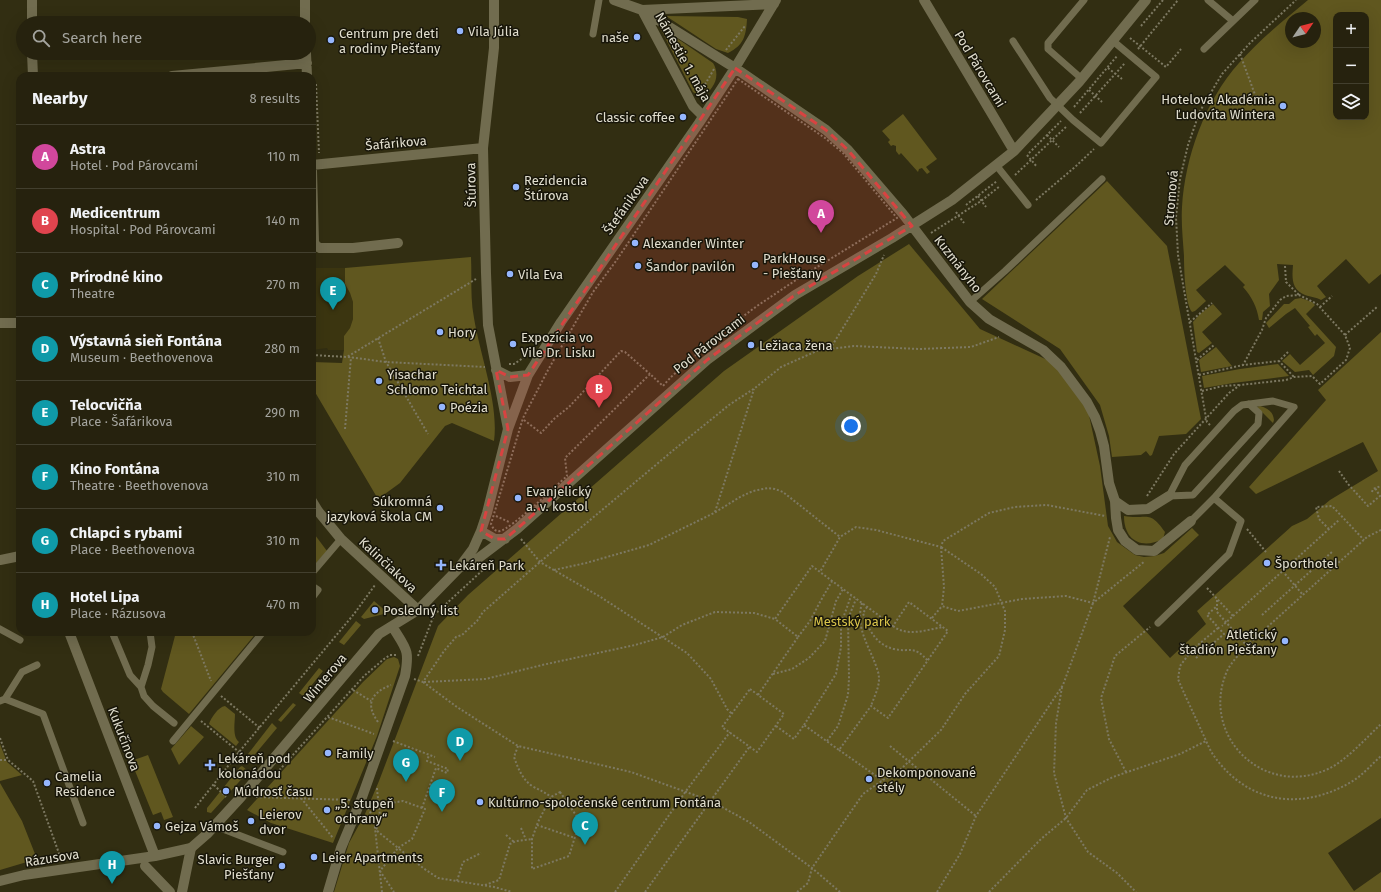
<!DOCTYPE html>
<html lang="en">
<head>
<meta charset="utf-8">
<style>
	:root { --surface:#26220e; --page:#322f1c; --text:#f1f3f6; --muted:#a4a49e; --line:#423f2e; --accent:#8bbbb9 }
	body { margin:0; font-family:"Fira Sans",sans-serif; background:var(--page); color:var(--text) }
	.controls { position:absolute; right:12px; top:12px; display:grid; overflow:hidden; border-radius:8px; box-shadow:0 4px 16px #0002 }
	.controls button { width:36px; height:36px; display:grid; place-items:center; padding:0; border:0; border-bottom:1px solid var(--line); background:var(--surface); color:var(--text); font:20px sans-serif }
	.compass { position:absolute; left:1285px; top:12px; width:36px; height:36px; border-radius:50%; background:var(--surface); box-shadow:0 4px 16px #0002; rotate:55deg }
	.you { position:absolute; left:851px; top:426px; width:14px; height:14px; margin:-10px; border:3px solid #fff; border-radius:50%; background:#1a73e8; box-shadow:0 0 0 6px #1a73e833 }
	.badge { display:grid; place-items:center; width:26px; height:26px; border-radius:50%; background:var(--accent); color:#fff; font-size:13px; font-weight:700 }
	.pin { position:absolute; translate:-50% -33px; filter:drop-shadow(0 1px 2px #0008) }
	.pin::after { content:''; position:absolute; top:21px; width:14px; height:12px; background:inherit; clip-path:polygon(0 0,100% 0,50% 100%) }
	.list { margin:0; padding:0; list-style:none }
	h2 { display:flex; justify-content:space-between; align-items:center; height:52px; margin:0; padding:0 16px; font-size:17px }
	h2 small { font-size:13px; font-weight:400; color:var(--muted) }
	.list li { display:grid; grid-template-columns:26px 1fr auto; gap:12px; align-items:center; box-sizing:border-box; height:64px; padding:0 16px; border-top:1px solid var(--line) }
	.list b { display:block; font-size:15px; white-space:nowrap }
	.list p { margin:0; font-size:13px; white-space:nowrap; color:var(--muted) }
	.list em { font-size:13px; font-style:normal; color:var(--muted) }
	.icon { flex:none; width:22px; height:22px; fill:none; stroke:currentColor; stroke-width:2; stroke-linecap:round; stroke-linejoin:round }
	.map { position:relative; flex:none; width:1381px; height:892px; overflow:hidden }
	.search { position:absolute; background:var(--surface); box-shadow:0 4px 16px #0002; left:16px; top:16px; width:300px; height:44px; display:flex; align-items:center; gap:10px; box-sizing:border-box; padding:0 14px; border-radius:22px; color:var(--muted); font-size:15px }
	.panel { position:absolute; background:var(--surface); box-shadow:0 4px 16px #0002; left:16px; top:72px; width:300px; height:564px; border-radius:12px }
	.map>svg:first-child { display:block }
	.built { fill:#3b3510 }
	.green { fill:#60571f; fill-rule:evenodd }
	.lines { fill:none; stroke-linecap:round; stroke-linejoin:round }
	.path { stroke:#7d7962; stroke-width:2; stroke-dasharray:2 2; stroke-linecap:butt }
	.service { stroke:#716c4f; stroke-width:7 }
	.pedestrian { stroke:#716c4f; stroke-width:10 }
	.minor { stroke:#716c4f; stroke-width:10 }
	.marked { fill:#d84341; fill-opacity:0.2; stroke:#d84341; stroke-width:3; stroke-dasharray:8 5; stroke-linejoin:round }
	.poi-dot { fill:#95b6fd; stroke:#18160a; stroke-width:1.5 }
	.labels { text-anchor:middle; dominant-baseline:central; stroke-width:3; stroke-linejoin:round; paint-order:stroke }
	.poi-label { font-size:13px; fill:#e1dece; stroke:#18160a; text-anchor:start }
	.street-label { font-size:13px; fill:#e1dece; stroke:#18160a }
	.park-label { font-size:13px; fill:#dac54b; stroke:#18160a }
</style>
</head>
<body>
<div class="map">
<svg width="1381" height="892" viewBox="0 0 1381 892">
	<rect width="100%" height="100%" fill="#322e12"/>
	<path class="built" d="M312,268h33v16l5,9 3,9v17l-3,9 -6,8v14h-16l-1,-2 -15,2z"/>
	<path class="green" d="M1308,0h73v274l-12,10 -23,-25 -29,27 9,11 -5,3c-5,-3 -10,-3 -16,-5 -14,-5 -13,-18 -12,-30l-16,-1 2,16 -10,14 1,12 -7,6 -1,8h-3c-2,-13 -7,-23 -16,-33l2,-2 -20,-20 -29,25 10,11 -11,10 -3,1c-7,-8 -8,-44 -8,-56 -1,-16 -3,-33 -2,-49 3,-50 23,-106 57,-144 20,-23 45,-43 69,-63zM1336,15h30v102h-30zM1291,18h24v24h-24z
		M666,16l72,1 9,2c-1,17 -3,26 -19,34l-12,-4z
		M659,26l54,37c8,13 1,27 -12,34l-8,-5z
		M903,114l34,45 -11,8 4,5 -3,2 -5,-6 -3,1 -1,3 -17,-19 -2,2 -3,-4v-5l-3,-1 -2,1 -3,-4 2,-2 -8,-9z
		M1107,181l60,65 34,173 -15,15 -27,2 -7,19 -2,1 -4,-5 -5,4 -29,2 -3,-21 -9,-31 -40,-56 -78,-50z
		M909,244l71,85 74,34 33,43 13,60 8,60 9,16 18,13 9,2 11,-1 9,-3 28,-25 7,7 -76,71 47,52 36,-34 -9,-13 95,-85 15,-7 23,-19 48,-29 -15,-29 -107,52 -7,-7 77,-87 -8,-10 63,-58v486l-53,35 26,38 27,-19v20h-1047l15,-49 16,-29 14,-33 59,-155 30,-31 256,-224 134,-95z
		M471,257c1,19 -1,41 3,61 6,37 25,86 20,123l-42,-18 -7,3 -45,57 -22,16 -66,-112v-25l30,1 2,-13v-14l6,-8 3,-9v-17l-3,-9 -5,-9v-16z
		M1301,298l11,4 3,3 -9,9 30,33 -2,9 -21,19 -4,-5 -14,2 -13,-11 8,-7 10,11 25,-22 -8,-9 -2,2 -7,-9 2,-1 -15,-18 -9,6 -17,14 -3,-5 18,-19h5l6,-5z
		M1213,304l9,10 -20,18 10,11 -13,10 -2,-1 -4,-30 7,-8z
		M1216,347l16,19 -31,6 -2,-12z
		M1278,364l11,12 -56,7 -29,5 -2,-12 38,-7z
		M1260,406c8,2 13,6 14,14l-1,3 -16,-16z
		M1124,516c23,4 25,-7 41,16l-2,7c-22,11 -39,1 -39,-23z
		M312,531l15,20 -15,17z
		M374,601l14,12 -24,6 -3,-2z
		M356,621l5,4 -17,20 -5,-3z
		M176,632h81l-68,82 -26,-22 -2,-3z
		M394,657l4,2 2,7 -23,70 -44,107 -62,-20 -24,-13 116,-128 24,-23z
		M319,668l4,3 -20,25 -4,-3z
		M293,703l3,2 -15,17 -3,-2z
		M225,706l10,8c0,9 -3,22 4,28l-3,4 -27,-22c2,-6 9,-17 16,-18z
		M272,723l5,5 -25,30 -4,-4z
		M191,726l13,11 -25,28 -8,-16z
		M0,744l7,18 15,13 -22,6z
		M148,755l25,62 -9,3 -3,-8 -8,3 -22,-54z
		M242,766l6,5 -1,2 -36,40 -4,-1v-4l33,-41z
		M0,783l22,38 15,38 -37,11z"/>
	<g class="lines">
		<path class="path" d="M1141,26l22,-26
			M21,27v22
			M313,30l1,15
			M1130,38l36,29 15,-18
			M1138,49l40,-49
			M726,50l19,-24
			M1240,54l17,46
			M1108,68l14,11
			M738,79l87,59 18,15 54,65 -101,62 -39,26 -39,29 -47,42 -8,9 -13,-12 -85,84 2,18c-11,10 -56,53 -67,55 -5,1 -7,-3 -9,-7l32,-106 25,-48 45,-78 23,-31z
			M316,84l3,69
			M1089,90l13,12
			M698,92l2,1 14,-24
			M1074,107l43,-51
			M1080,113l45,-50
			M1047,135l12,12
			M1029,153l32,-32
			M1027,155l10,12
			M1015,175l52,-49
			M978,196l8,11
			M1036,200l39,-33 19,-18
			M966,205l31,-24
			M956,212l8,11
			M931,233l50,-32 19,-15
			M1285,266l1,16 13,13
			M1320,307l12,-11
			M1190,322l22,-19
			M1345,335l32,-28
			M378,338l8,24 42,72
			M830,349l46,-75 8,-19
			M1288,352l-9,9 15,16
			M312,355l35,2 129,-78
			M348,357l38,5 99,5
			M1197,360l17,-15
			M509,364h5l12,-8
			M1199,375l44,-10 36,-4
			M1202,391l21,-5 16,-1
			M524,420l17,13 14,-15 14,-11 52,-56 4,1 25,22
			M1210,425l-3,-3 -1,-4 -28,-163 -2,-38 4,-38 8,-34 12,-34 22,-37 28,-31 46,-43
			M345,429l6,-72
			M1339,471l9,13 20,22 12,-10 -5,-8
			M1372,492l1,-3 8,-3
			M1147,496l27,-42 55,-61 11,-8 46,-5 8,-3 18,-1 8,8 26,-24 4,-12 -5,-13 -28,-31 -18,-9 -13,1 -6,4 -14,18 -4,12 -19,35
			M715,512l39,-123
			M496,516l13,6
			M1247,529l19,23
			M1329,529l-10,-10 -3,-12 16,-1 32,34
			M1381,530l-14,7 -124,112c-5,7 -12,14 -16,22 -28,65 37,128 101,98 18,-8 38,-31 53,-45
			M521,539l19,23 59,34 88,57 24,26 16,30 5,5
			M941,547l3,40 -2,19 16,5 64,-12 44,-3 27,7 52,-42
			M554,570l32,-7 63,-18 65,-32 26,-16 13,-6 15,-3 7,1 8,3 57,45
			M1285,574l18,21
			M1207,588l26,28 -11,10
			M1217,600v12l30,34
			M862,603c-6,20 3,37 11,55 2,6 6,13 6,21 0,9 -5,18 -8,27
			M445,604l10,11
			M867,607l-4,6c5,16 13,32 31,36 17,4 19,-5 34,12
			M1262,615l71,-64
			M1233,616l106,-96
			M932,618l10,-12
			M893,626c14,11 33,4 50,1
			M1218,628l-26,22 -12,16 -2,13c7,17 16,35 24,53 4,8 7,17 12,24 34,48 88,55 137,26 11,-6 21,-18 30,-26
			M192,632l19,49
			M798,637l12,-16 10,-19 12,-21
			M418,656l16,-41 50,-46
			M1196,658l28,-24 -17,-19 10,-9
			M773,674l19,-5 17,-11 16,-17 11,-40 7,-12
			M414,679l9,3 21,-31 12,-14 6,-2 15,-14 6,-9 57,-50 136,-114 53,-43 26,-17 26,-21 38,-17 11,-1 24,-3 65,3 52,-2 28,-10
			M423,682l34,25 61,39 113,26 80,29 38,21 63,46 28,24
			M424,682l62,-3 56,-14 93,-20 28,-8 19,-12 33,-13 39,1 21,6
			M1062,687l-6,36 -2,50 12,45 22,34 29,21 19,19
			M750,689l34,25 -27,38 -35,-25z
			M353,690l18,11
			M758,695l40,-58 -23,-18 37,-53 8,6 20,-35 16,-10 20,3 65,17 2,-6 46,-28 26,-6 32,-2 58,11
			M221,696l39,32
			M328,717l46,17
			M201,721l38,31
			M378,722c-13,-18 -7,-29 13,-37
			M804,725l32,-51 5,-27v-23l10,-28
			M776,726l18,13 10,-14 35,25 32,-44 17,12 60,-87 -39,-29 -16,24 -73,-54
			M0,738l8,22 25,21 28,78
			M393,741l42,16
			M827,741l11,-15 10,-31 1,-17 -1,-59 8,-20
			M518,746l-4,11c4,11 8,22 18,29 7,4 13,6 19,11
			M890,746l86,70
			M839,750l43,30
			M0,760h8
			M1126,772l-17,-33 -8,-41 14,-42 35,-29
			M274,776l90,-100 20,-17 6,-4h6
			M214,785l12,12
			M377,788c1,18 6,23 -1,42l22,18 -18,23 14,21
			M560,792l20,29 -11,35 -37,13v-30l6,-17 13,-25z
			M256,797l94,3
			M301,798l32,40
			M370,803l10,2 23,-4 22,8 -13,30 -14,9 25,20 15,10 56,9 18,5
			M195,808l44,-56 115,-138 21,-29
			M368,808l6,11 8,73
			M422,808l14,-40 11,5 1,-4 -21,-8 2,-6
			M537,825l38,13
			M521,828l5,12
			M506,835l8,7
			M457,881l6,-19 18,-9
			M485,885l14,-5 11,-36 6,-3 16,-2
			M615,892l71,-101 44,-59
			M645,892l105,-146
			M797,892l11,-9 4,-15 51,-74 20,-14 16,-9 42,-41 24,-36 34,-38 6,-26v-19l-10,-24 -14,-13 -40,-27
			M937,892l23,-38 16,-38 87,-131 30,-82 17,-66
			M989,892l52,-53 25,-21 21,-28 26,-13 67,-23 26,-13"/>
		<path class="service" d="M1208,0l25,21
			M593,34l6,-34
			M1013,41l37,57 23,22 28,23 55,-66 -43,-36
			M1204,49l51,-49
			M1082,79l-34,-30v-6l36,-43
			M996,165l32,40
			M970,302l35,-31 97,-92
			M1191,521l23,-23 80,-91 -21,-6 -31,4 -8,6 -49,54 -16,31 24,-1 65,-71 1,-11 -10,-9
			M312,573l29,-34
			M312,586l6,4 -6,8
			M1158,623l71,-69 12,-33 -27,-23
			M0,629l20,11
			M112,632l18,43 11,12
			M150,632l2,15 -4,18 -7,22 3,9 9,10 21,17
			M5,699l17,-27 15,-7
			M0,701l5,-2 38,15 40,109
			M173,741l90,-109
			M215,826l68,26"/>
		<path class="pedestrian" d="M145,866l25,26
			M182,892l9,-44"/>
		<path class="minor" d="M32,0v23
			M305,0v23
			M494,0v48l-11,100 3,125 2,52 20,104
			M614,0l28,10 93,58 91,62 22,20 55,64 67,88 19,17 54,31 18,17 26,35 8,15 5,14 4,15 5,37 6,18 1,17 2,12 7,11 12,9 17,1 37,-30
			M924,0l90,151
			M32,53l1,23
			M306,53l1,23
			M172,76l135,-13
			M703,116l-10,-10 -51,-96 132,-6
			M312,165l171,-17
			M312,171l2,71 2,4 4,2h33l45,-5
			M0,323h20
			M496,370l14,7 18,-2
			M312,501l6,10 23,28 77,71
			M1115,501l13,9 20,-1 21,-13
			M481,531l14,8h10
			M0,560l20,-4
			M459,568l17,-8 41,-31 190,-169 88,-65 97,-57 60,-38 62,-49 65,-69 67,-82
			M69,632l86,224
			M0,881l24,-6 131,-19 36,-8 16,-14 34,-37 138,-163 39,-24 40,-41 15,-20 8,-18 6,-18 21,-84 20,-54 33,-53 138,-199 36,-55 41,-68
			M328,892l13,-44 20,-48 44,-124c5,-27 1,-27 -13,-50"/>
	</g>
	<path class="marked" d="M735,68l91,62 22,20 64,76 -117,69 -88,65 -190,169 -12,10h-10l-14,-8 27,-102 -12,-59 14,7 18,-2z"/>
	<g class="poi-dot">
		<circle cx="460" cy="31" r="4"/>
		<circle cx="637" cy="37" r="4"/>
		<circle cx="331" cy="40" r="4"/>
		<circle cx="1283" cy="106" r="4"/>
		<circle cx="683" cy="117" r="4"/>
		<circle cx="516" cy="187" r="4"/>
		<circle cx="635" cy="243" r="4"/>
		<circle cx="755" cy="265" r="4"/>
		<circle cx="638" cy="266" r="4"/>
		<circle cx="510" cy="274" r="4"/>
		<circle cx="440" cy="332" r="4"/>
		<circle cx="513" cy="344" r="4"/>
		<circle cx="751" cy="345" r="4"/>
		<circle cx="379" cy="381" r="4"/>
		<circle cx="442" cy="407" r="4"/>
		<circle cx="518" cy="498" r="4"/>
		<circle cx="440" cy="508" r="4"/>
		<circle cx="1267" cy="563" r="4"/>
		<path d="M439 559h4v4h4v4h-4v4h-4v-4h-4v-4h4z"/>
		<circle cx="375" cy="610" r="4"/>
		<circle cx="1285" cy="641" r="4"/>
		<circle cx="328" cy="753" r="4"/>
		<path d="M208 759h4v4h4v4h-4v4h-4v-4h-4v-4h4z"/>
		<circle cx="869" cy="779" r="4"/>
		<circle cx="47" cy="783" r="4"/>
		<circle cx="226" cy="791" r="4"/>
		<circle cx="480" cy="802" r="4"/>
		<circle cx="327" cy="810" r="4"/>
		<circle cx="251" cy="821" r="4"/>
		<circle cx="157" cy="826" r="4"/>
		<circle cx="314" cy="857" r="4"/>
		<circle cx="282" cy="866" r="4"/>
	</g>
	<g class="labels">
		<g class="poi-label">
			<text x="468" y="31">Vila Júlia</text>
			<text x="339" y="33">Centrum pre deti<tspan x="339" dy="15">a rodiny Piešťany</tspan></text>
			<text x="629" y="37" text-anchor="end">naše</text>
			<text x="1275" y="99" text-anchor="end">Hotelová Akadémia<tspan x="1275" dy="15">Ľudovíta Wintera</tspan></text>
			<text x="675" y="117" text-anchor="end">Classic coffee</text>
			<text x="524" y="180">Rezidencia<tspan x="524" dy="15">Štúrova</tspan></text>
			<text x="643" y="243">Alexander Winter</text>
			<text x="763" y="258">ParkHouse<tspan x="763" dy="15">- Piešťany</tspan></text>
			<text x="646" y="266">Šandor pavilón</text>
			<text x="518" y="274">Vila Eva</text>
			<text x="448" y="332">Hory</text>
			<text x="521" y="337">Expozícia vo<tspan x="521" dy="15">Vile Dr. Lisku</tspan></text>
			<text x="759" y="345">Ležiaca žena</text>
			<text x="387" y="374">Yisachar<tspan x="387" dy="15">Schlomo Teichtal</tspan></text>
			<text x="450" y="407">Poézia</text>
			<text x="526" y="491">Evanjelický<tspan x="526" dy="15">a. v. kostol</tspan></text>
			<text x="432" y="501" text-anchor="end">Súkromná<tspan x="432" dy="15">jazyková škola CM</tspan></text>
			<text x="1275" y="563">Športhotel</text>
			<text x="449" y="565">Lekáreň Park</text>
			<text x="383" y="610">Posledný list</text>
			<text x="1277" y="634" text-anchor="end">Atletický<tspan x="1277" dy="15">štadión Piešťany</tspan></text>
			<text x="336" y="753">Family</text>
			<text x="218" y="758">Lekáreň pod<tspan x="218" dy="15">kolonádou</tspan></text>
			<text x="877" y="772">Dekomponované<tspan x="877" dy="15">stély</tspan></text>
			<text x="55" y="776">Camelia<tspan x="55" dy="15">Residence</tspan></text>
			<text x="234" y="791">Múdrosť času</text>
			<text x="488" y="802">Kultúrno-spoločenské centrum Fontána</text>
			<text x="335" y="803">„5. stupeň<tspan x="335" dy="15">ochrany“</tspan></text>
			<text x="259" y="814">Leierov<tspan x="259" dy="15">dvor</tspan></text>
			<text x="165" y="826">Gejza Vámoš</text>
			<text x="322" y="857">Leier Apartments</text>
			<text x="274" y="859" text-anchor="end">Slavic Burger<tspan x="274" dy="15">Piešťany</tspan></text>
		</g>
		<g class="street-label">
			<text transform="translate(683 57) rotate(61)">Námestie 1. mája</text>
			<text transform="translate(980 69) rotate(59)">Pod Párovcami</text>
			<text transform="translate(396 143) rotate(-5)">Šafárikova</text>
			<text transform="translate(471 185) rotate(-91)">Štúrova</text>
			<text transform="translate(1171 198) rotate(-85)">Stromová</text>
			<text transform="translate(626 205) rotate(-55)">Štefánikova</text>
			<text transform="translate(958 264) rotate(52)">Kuzmányho</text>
			<text transform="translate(709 344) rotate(-38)">Pod Párovcami</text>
			<text transform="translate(388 565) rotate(43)">Kalinčiakova</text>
			<text transform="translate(325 678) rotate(-50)">Winterova</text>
			<text transform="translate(124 739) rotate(69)">Kukučínova</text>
			<text transform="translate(52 858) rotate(-9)">Rázusova</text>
		</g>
		<g class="park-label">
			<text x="852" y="621">Mestský park</text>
		</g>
	</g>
</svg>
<div class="controls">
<button>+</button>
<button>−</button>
<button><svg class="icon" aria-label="layers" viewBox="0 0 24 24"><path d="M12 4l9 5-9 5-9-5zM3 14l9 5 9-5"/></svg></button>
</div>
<svg class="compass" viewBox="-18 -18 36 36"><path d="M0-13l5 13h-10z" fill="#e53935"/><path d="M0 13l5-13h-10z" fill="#a4a49e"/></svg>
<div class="you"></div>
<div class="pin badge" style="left:821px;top:233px;background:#d1479c">A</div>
<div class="pin badge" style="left:599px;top:408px;background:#e0444e">B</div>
<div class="pin badge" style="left:585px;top:845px;background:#0f9aa8">C</div>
<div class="pin badge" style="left:460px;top:761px;background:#0f9aa8">D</div>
<div class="pin badge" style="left:333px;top:310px;background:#0f9aa8">E</div>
<div class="pin badge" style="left:442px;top:812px;background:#0f9aa8">F</div>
<div class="pin badge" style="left:406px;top:782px;background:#0f9aa8">G</div>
<div class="pin badge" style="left:112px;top:884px;background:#0f9aa8">H</div>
<div class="search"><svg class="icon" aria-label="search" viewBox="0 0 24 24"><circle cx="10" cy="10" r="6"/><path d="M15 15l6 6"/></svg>Search here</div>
<section class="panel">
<h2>Nearby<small>8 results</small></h2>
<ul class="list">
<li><span class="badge" style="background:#d1479c">A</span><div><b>Astra</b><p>Hotel · Pod Párovcami</p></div><em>110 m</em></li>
<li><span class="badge" style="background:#e0444e">B</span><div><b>Medicentrum</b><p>Hospital · Pod Párovcami</p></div><em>140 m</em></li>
<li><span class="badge" style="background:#0f9aa8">C</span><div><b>Prírodné kino</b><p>Theatre</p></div><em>270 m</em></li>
<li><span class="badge" style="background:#0f9aa8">D</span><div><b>Výstavná sieň Fontána</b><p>Museum · Beethovenova</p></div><em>280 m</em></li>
<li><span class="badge" style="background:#0f9aa8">E</span><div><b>Telocvičňa</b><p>Place · Šafárikova</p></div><em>290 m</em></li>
<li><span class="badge" style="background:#0f9aa8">F</span><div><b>Kino Fontána</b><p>Theatre · Beethovenova</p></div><em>310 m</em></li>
<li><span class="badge" style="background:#0f9aa8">G</span><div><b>Chlapci s rybami</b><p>Place · Beethovenova</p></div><em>310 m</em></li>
<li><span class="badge" style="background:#0f9aa8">H</span><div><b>Hotel Lipa</b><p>Place · Rázusova</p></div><em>470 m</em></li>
</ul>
</section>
</div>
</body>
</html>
